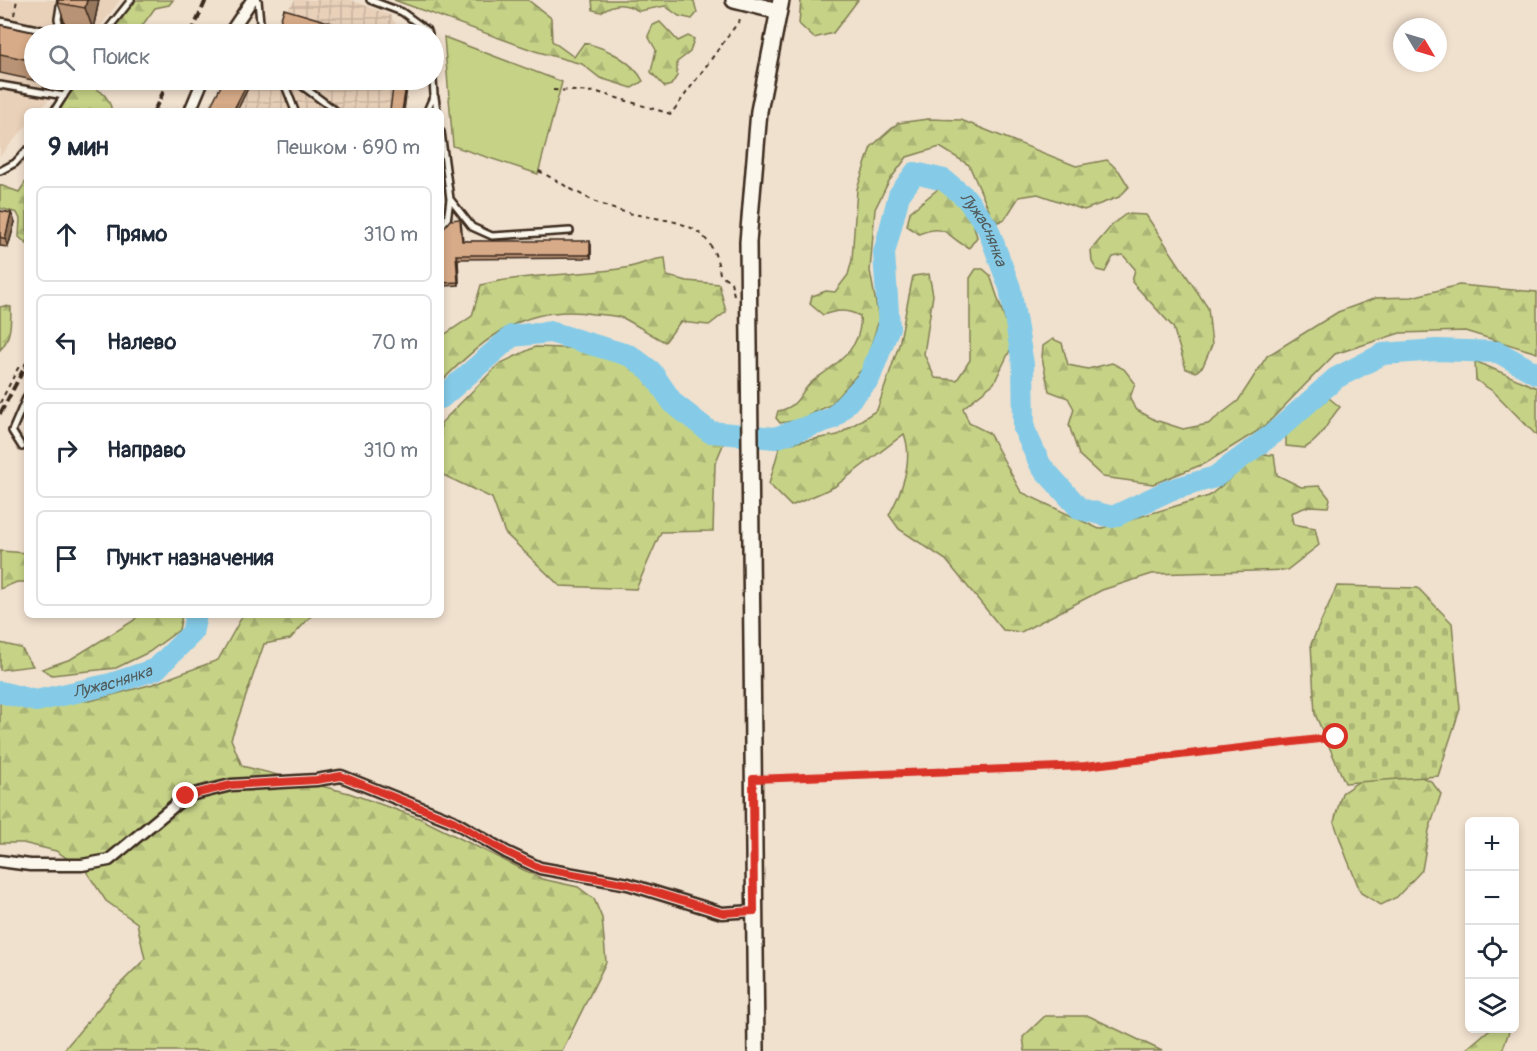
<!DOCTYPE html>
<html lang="ru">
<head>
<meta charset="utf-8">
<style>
	:root { --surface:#fff; --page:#f6f6f7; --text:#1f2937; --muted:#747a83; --line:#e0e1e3 }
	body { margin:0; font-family:Pangolin,sans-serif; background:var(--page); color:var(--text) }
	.controls { position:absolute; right:18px; bottom:18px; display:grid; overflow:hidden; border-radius:9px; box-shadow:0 3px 9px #0003 }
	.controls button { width:54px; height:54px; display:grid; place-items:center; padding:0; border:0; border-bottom:2px solid var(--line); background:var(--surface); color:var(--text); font:30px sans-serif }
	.compass { position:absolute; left:1393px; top:18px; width:54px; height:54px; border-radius:50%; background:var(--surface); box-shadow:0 3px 9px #0003; rotate:128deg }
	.stop { position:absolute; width:18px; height:18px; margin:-14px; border:4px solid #d93025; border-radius:50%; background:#fff }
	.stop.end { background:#d93025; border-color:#fff; box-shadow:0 2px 6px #0008 }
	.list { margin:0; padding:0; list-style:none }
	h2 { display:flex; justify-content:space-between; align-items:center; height:78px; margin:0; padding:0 24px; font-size:26px }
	h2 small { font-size:20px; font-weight:400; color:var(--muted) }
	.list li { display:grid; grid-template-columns:39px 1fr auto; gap:18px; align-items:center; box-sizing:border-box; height:96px; margin:0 12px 12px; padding:0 12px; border:2px solid var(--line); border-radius:9px }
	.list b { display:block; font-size:22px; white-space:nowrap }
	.list em { font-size:20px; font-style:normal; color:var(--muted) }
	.icon { flex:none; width:33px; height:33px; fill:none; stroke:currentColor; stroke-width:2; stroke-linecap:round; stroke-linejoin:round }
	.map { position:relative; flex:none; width:1537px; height:1051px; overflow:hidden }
	.search { position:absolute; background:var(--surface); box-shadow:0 3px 9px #0003; left:24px; top:24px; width:420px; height:66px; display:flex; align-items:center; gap:15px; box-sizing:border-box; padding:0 21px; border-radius:33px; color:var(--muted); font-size:22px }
	.panel { position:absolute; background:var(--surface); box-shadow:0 3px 9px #0003; left:24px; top:108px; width:420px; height:510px; border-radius:9px }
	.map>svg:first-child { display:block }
	.built { fill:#e8d0b9 }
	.industrial { fill:url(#industrial-grid) }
	.grass { fill:#c6d387; stroke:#807e52; stroke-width:1.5 }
	.forest { fill:url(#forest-firs); stroke:#807e52; stroke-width:1.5 }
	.cemetery { fill:url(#cemetery-stones); stroke:#807e52; stroke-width:1.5 }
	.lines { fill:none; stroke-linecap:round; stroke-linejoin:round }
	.river { stroke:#85cbe7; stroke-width:22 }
	.lane-casing { stroke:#3b2a1e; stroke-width:10 }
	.street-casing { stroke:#3b2a1e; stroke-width:15 }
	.secondary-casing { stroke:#3b2a1e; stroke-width:20 }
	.path { stroke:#3b2a1e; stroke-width:2; stroke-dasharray:4.5 4.5; stroke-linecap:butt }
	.lane { stroke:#fbf7ec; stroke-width:5 }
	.street { stroke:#fbf7ec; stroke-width:10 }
	.secondary { stroke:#fbf7ec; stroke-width:15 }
	.rail { stroke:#3b2a1e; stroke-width:4; stroke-dasharray:9 4.5; stroke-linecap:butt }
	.wall { fill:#b99375; stroke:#3b2a1e; stroke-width:1.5 }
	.shaded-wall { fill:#96785f; stroke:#3b2a1e; stroke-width:1.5 }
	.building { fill:#d7ab88; stroke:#3b2a1e; stroke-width:1.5 }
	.route { stroke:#d93025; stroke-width:8 }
	.labels { text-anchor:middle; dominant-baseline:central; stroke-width:5; stroke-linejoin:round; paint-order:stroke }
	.water-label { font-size:16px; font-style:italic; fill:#515a5a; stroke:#fbf7ec }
</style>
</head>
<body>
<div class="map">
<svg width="1537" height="1051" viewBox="0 0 1537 1051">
	<defs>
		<pattern id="industrial-grid" width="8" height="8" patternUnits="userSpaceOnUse" patternTransform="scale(1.5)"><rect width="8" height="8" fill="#e8d0b9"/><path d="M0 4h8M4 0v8" fill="none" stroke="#c8b39f"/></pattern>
		<pattern id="forest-firs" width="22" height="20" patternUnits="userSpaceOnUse" patternTransform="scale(1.5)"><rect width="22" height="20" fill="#c6d387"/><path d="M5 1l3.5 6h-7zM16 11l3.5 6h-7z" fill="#abb574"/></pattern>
		<pattern id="cemetery-stones" width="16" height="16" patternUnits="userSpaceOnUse" patternTransform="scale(1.5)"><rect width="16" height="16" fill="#c6d387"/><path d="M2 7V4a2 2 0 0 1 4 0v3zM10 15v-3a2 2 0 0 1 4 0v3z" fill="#abb574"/></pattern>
	</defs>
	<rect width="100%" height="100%" fill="#f0e0ce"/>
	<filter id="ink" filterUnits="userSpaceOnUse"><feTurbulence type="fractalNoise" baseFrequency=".0167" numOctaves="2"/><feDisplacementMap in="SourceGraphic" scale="12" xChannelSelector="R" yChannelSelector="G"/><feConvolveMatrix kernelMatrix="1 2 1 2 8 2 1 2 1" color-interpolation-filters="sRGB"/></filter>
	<g filter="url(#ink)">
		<path class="built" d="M0,0h120l-25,34h-61v46h32l-27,31h-12v14l-27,31z"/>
		<path class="industrial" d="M295,0h56l39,15 12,19h-124l7,-21z
			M229,80h167l-4,31h-175z"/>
		<path class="grass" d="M444,37l118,45 -24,92 -85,-28z
			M1329,398l11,9c-15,17 -15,29 -35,41l-19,-2v-13z"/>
		<path class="forest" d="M135,0h38l-4,5 -14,3 -19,26h-27z
			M394,0h134l23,18 1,23 22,16 10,-14c21,4 49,18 59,38l-11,7 -32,-10 -18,-14 -47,-13z
			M592,0h98l4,1 3,12 -5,6 -13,-3 -14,-10 -26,5c-14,-8 -24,-9 -38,1l-8,-2z
			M801,0h57l-25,33 -19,5 -15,-14z
			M660,22l18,19 10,-5 6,3 -4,13 -13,10v14l-6,9 -6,2 -14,-15 5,-22 -8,-14 5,-11z
			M78,85c18,0 30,8 34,26h-52l6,-13z
			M928,119l33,1 115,46 31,-6 12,11 10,16 -10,10 -35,13 -46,-16 -19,3 -14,22 -7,3 -7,-7 -22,-50 -29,-18 -33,10 -18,24 -14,28 -5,62 9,49 -15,47 -34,38 -31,15 -19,3 -4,-5 2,-7c22,-4 20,-18 35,-30 23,-17 50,-32 47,-65 -14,-7 -23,-6 -37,-1l-13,-11 2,-8 14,-5 9,1 13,-17 4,-15 5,-71 14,-42 27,-24z
			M27,168v76l-8,-7 1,-18 -3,-6 -17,-5v-23l19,7 8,-12z
			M938,189c23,7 34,26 39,48l-8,11c-22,-10 -21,-26 -50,-14l-12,-8 3,-14z
			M1126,214l20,1 62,93 4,37 -9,21 -7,6 -10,-3 -13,-42 -41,-45 3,-13 -12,-14 -10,2 -8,15 -8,-2 -5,-8 -1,-12 23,-27z
			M665,258l2,18 20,5 32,3 7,28 -17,13 -29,-3 -15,20c-14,-7 -27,-16 -40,-23 -9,-4 -22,-4 -32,-5 -66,-11 -109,23 -152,68v-45l31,-21 9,-31c47,-12 96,-9 144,-17 14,-2 25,-9 40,-10z
			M976,269h7l7,6 23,69 -19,39 -31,25 6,15 20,10 32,59 78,37 110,-33 51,-42 14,1 3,20 24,12 19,-1 10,13 -2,8 -19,-1 -18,7 2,11 22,4 4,17 -32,25 -135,4 -50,16 -81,42 -18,-2 -57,-70 -47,-31 -10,-14c13,-24 25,-55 15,-81l-70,53 -43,19 -22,-22 11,-39 58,-10 39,-25 22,-65 14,-69 16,-2 4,21 -9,59 11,24 22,2 13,-20v-82z
			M1459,285l78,7v61l-72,-22 -65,2 -65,21 -71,73 -58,36 -53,21 -50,-7 -24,-22 -10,-30 5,-16 -6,-11 -19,-7 -7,-33 1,-12 10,-7 9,4 6,22 20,4 24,-6 12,6 11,14 -5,15 5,11 20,11 28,9 25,-5 30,-23 29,-45 71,-44 38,-14 36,-1z
			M4,306l7,1c0,15 0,32 -11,43v-43z
			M535,347l81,3 39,31 28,34 42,25 -10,24 -2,67 -52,1 -25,57 -76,-3 -55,-53 -13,-35 -51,-24v-51l58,-59z
			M1475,361l62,27v48l-43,-44 -18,-12z
			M0,551l27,2v29h-10l-17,7z
			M139,615h43l-3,15 -30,22 -33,16 -64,7 -10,-6 29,-10 62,-38z
			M243,615h69l-22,24 -26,5 -33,95 11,27 107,27 70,25 123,61 36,8 16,12 8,19 4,44 -44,89h-499l51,-61 31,-31 -8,-36 -31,-22 -20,-30 -30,-20 -33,-8h-23v-145l90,3 63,-17 65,-24z
			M0,643l21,5 12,18 -33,4z
			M1416,775l15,6 10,13 -12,36 -7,40 -25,27 -16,8 -20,-12 -15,-37 -12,-34 8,-29 22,-15z
			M1045,1016h44l73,35h-137l-2,-14z
			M1490,1029h20l-8,22h-38z"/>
		<path class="cemetery" d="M1337,586l81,2 34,35 8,86 -22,67 -93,7 -30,-69 -4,-70z"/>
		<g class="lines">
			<g class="river">
				<path id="s1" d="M441,398l71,-62 38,-4 81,24 20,15 22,32 37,29 65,6 58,-20 36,-39 20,-52 -5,-74 15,-58 16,-22 29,7 22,18 21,28 23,62 13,76 1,65 17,37 39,43 33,8 57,-27 45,-13 58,-43 63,-56 47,-24 53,-4 62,2 39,22"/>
				<path id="s2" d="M0,692l36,9 75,-17 45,-15 36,-36 4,-18"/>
			</g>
			<defs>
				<path id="lane" d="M61,0l-3,19 4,15
					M258,0l3,34
					M370,0l32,12 26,19 1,3
					M0,21l60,13
					M104,34l27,-34
					M283,80l12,31
					M294,80l42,31
					M0,85l64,11
					M435,97l2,14
					M54,111l20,-31
					M427,111l7,-16 -1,-15
					M441,132l9,67 22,28 20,9 78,-5
					M0,171l15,-8 12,-13
					M441,230l6,-9 3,-22
					M22,447l-10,-16 15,-35"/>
				<path id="street" d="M229,34l23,-34
					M190,111l13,-31
					M0,861l30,4h52l27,-5 77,-64 45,-11 85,-5 25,-4 112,45 53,31 34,16 88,16 94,29 32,-2"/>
				<path id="secondary" d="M734,0l44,11
					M756,1051l-8,-809 11,-131 22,-111"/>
			</defs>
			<use href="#lane" class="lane-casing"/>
			<use href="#street" class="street-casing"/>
			<use href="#secondary" class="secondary-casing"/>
			<path class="path" d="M14,15l3,-15
				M553,90l44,2 74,22 71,-97
				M539,171c23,12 53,32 78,39 47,14 94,3 103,64l11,8 3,13
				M0,403l18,-35 9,-1
				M768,778l317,-12 252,-29"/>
			<use href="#lane" class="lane"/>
			<use href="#street" class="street"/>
			<use href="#secondary" class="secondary"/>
			<path class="rail" d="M191,34l15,-34
				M154,111l15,-31
				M0,414l27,-51"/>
		</g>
		<path class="wall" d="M58,0h41l-6,29 -28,-5 -7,-21z
			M0,25l34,9v46h23l-1,5 -56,-12z
			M278,28l91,6h-80l-9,-2z
			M0,211l11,2 4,9 -7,25 -8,-1z
			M461,222l2,19 128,4v13l-133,1 1,26 -14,1 -2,-3z"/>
		<path class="shaded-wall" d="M87,0h12l-6,29 -8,-21z
			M249,80h3l-15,31h-4z
			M407,80h1l-4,31h-2z
			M11,213l4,9 -7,25 -3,-8z
			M590,241l1,4v13l-1,-3z
			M456,255l2,4 1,26 -1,-3z"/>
		<path class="building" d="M58,0h29l-2,8 -27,-5z
			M284,9l85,25h-68l-23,-6z
			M0,25l42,9h-8v27l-34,-7z
			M401,29l12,2v3h-12z
			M224,80h25l-16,31h-25z
			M394,80h13l-5,31h-12z
			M0,211l11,2 -6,26 -5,-2z
			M460,219l2,22h128v14h-134l2,27 -15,1 -2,-52 9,-11z"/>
	</g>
	<g class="lines" filter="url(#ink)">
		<path class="route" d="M186,796l45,-11 85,-5 25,-4 112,45 53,31 34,16 88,16 95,29 31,-2 -1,-132 332,-13 251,-29"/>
	</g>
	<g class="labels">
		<g class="water-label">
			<text stroke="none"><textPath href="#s1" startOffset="819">Лужаснянка</textPath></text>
			<text stroke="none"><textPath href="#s2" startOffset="116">Лужаснянка</textPath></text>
		</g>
	</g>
</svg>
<div class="controls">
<button>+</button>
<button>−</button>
<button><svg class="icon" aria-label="locate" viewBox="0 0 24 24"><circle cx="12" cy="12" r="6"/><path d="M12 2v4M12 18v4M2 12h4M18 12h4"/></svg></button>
<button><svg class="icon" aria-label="layers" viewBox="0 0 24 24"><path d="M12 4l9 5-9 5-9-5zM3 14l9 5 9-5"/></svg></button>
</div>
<svg class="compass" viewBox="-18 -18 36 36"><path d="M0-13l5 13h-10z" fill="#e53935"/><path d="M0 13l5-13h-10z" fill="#747a83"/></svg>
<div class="stop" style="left:1336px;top:737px"></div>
<div class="stop end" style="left:186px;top:796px"></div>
<div class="search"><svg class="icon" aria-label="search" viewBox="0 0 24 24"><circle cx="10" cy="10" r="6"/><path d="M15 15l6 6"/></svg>Поиск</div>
<section class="panel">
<h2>9 мин<small>Пешком · 690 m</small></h2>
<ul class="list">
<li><svg class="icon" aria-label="ahead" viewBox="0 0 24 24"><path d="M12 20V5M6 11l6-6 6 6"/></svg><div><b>Прямо</b></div><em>310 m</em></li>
<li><svg class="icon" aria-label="left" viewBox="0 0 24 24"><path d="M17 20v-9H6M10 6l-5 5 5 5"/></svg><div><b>Налево</b></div><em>70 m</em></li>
<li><svg class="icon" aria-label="right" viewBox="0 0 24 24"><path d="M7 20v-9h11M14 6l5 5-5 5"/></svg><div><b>Направо</b></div><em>310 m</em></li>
<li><svg class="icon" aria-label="arrive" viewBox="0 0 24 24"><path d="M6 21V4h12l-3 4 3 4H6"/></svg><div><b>Пункт назначения</b></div></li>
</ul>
</section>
</div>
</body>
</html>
